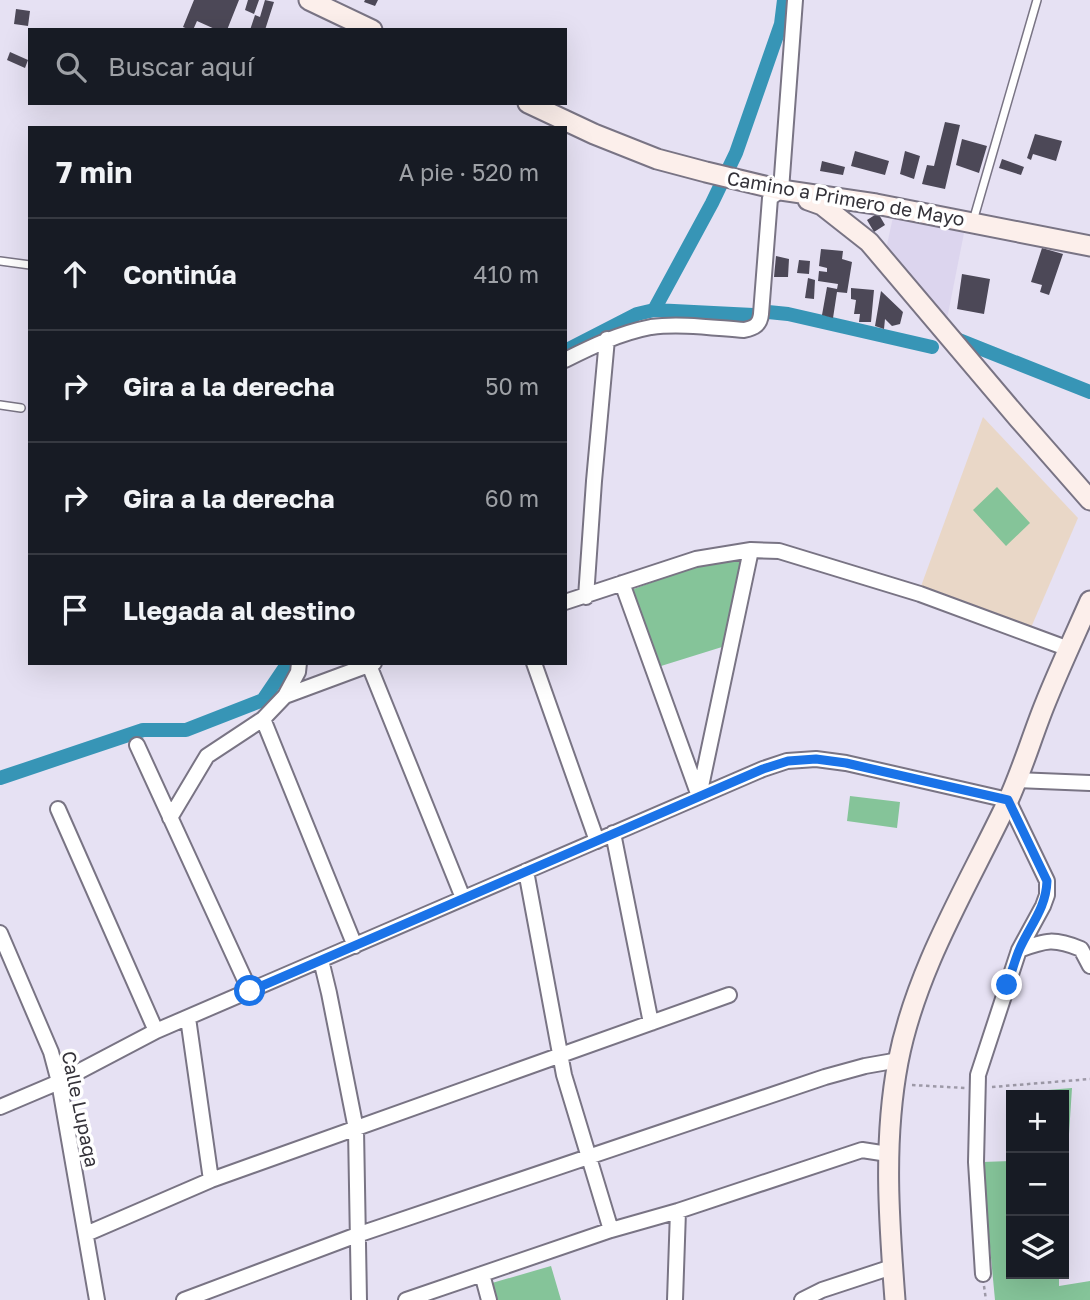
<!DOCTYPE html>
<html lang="es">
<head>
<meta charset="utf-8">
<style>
	:root { --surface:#171b24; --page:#242831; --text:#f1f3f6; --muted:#9ea1a6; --line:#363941 }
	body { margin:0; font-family:"Golos Text",sans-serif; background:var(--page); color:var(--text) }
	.controls { position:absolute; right:21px; bottom:21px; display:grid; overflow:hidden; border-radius:0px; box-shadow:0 7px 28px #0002 }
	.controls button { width:63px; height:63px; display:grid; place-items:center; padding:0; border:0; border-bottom:2px solid var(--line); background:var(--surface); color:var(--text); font:35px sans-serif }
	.stop { position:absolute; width:21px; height:21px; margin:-16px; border:5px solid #1a73e8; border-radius:50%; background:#fff }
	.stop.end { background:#1a73e8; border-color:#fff; box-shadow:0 2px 7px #0008 }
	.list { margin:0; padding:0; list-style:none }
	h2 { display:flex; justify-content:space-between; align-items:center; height:91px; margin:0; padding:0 28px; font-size:30px }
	h2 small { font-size:23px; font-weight:400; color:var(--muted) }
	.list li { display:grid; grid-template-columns:46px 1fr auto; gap:21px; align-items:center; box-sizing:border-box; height:112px; padding:0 28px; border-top:2px solid var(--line) }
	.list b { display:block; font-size:26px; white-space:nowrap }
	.list em { font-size:23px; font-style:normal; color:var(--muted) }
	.icon { flex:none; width:38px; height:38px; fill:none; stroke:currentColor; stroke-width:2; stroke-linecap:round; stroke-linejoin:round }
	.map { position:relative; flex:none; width:1090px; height:1300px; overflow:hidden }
	.search { position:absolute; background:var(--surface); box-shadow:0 7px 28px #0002; left:28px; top:28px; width:539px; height:77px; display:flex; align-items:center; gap:18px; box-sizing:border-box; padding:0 24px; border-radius:0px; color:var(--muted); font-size:26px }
	.panel { position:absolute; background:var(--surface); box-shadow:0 7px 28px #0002; left:28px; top:126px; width:539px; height:539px; border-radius:0px }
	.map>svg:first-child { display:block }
	.built { fill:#dcd5ee }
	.education { fill:#e9d7c7 }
	.green { fill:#85c499 }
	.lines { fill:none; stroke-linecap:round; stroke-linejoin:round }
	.canal { stroke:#3795b6; stroke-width:14 }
	.building { fill:#4c4857 }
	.lane-casing { stroke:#797484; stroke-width:10 }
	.street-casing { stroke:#797484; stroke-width:18 }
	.secondary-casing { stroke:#797484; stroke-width:23 }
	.path { stroke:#9d99a7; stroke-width:2.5; stroke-dasharray:3.5 3.5; stroke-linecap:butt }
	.lane { stroke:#fff; stroke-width:7 }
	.street { stroke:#fff; stroke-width:14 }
	.secondary { stroke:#fcefeb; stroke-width:19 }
	.route { stroke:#1a73e8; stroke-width:9 }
	.labels { text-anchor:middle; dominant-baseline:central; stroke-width:7; stroke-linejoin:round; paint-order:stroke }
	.street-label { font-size:19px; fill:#343239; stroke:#fff }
</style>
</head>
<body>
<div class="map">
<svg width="1090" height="1300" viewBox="0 0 1090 1300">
	<rect width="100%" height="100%" fill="#e6e1f3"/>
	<path class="built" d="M893,217l71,16 -18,91 -61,-70z"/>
	<path class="education" d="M983,417l95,101 -48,112 -110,-41z"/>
	<path class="green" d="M997,487l33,36 -24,23 -33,-36z
		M742,558l-20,89 -61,19 -30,-76 71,-26z
		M850,796l50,6 -3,26 -50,-7z
		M1072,1088l-8,123v-116h-40v-3z
		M1011,1161v113h48v12l31,-5v19h-95l-13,-138z
		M551,1266l10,34h-64l-5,-17z"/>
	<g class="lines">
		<path class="canal" d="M654,310l99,5 15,-3 20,2 144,33
			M959,340l131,52
			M565,351l72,-37 17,-4 58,-107 24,-50 45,-129 3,-24
			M0,778l143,-48h43l77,-30 25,-37"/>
	</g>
	<path class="building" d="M194,0h45l-12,30h-10l-20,-9 -4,9h-3l-7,-3z
		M248,0h11l-5,14 -9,-4z
		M265,0l9,2 -9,28h-15l5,-15 5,2z
		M365,0h13l-3,6 -11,-4z
		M16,9l14,2 -2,15 -14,-2z
		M10,52l18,8 -3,8 -18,-8z
		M945,122l15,3 -15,64 -23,-5 5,-19 7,1z
		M1035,134l27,7 -6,20 -23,-7 -2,6 -4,-2z
		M962,139l25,7 -8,27 -23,-8z
		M855,151l34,10 -4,14 -34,-9z
		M905,151l15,5 -6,23 -14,-5z
		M1002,159l22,8 -3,8 -22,-7z
		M822,161l23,6 -2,8 -23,-4z
		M878,213l7,12 -11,7 -7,-12z
		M1042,248l21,6 -14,41 -9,-3 2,-7 -11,-3z
		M821,249l22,2 -1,8 10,3 -5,31 -10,-1 -4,26 -11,-3 5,-28 10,2 1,-5 -20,-3 1,-10 8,1v-4l-8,-2z
		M776,256l13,3 -1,18h-14z
		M799,260l11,1 -1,13 -12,-1z
		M962,274l28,5 -6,35 -27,-5z
		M808,278l7,2 -1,19 -9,-1z
		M851,288l23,2 -3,32h-12l1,-8h-6l2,-14 -5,-1z
		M881,291l22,21 -3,12 -8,2 -7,-7 -1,10 -9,-3z"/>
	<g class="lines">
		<defs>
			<path id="lane" d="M973,221l64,-221
				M0,261l30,4
				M0,405l21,3"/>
			<path id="street" d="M565,360c28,-14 55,-27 86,-33 29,-4 64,1 93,3 10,-2 16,-5 17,-16l9,-116 11,-8 14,-190
				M622,583l77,213 52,-246
				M586,597l8,-116 13,-142
				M565,602l131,-43 55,-9 28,1 141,43 149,55
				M534,663l63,178
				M369,665l94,233
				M285,696l89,-33
				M263,719l92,227
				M137,745l113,246
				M1016,780l74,3
				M58,809l98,222
				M170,818l37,-62 56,-37 22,-23 13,-24 1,-9
				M613,833l38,190
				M526,871l38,204 47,155
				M0,933l51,119 8,30 38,218
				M1019,950c27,-10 35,-12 62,-1l9,17
				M321,960l8,33 27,136 3,171
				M188,1018l23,162
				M0,1107l59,-25 97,-51 607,-262 24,-8 29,-2 30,4 162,37 39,81v14l-4,11 -24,44 -41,125 -2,87 7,112
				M86,1234l125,-54 518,-185
				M482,1274l7,26
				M184,1300l173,-65 468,-158 40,-11 34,-6
				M406,1300l205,-70 67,-19 184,-61 26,4
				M675,1300l3,-89
				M802,1300l20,-10 70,-23"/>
			<path id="secondary" d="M309,0l63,30
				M528,103l66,31 63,25 49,13 75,18 95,14 214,42
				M808,200l14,5 47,37 150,177 71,81
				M895,1300c-6,-79 -12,-159 3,-238 18,-93 69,-175 109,-259 15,-32 25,-67 38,-99 14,-35 30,-69 45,-103"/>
		</defs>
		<use href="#lane" class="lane-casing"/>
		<use href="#street" class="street-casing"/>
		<use href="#secondary" class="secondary-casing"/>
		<path class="path" d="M912,1085l53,3
			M992,1087l98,-8
			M984,1286l2,14"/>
		<use href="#lane" class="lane"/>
		<use href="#street" class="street"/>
		<use href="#secondary" class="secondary"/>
	</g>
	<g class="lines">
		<path class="route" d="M250,991l513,-222 25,-8 28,-2 30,4 162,37 39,81c-1,27 -16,43 -27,67 -5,11 -8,24 -13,37"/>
	</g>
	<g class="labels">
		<g class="street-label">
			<text transform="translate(846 198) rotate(10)">Camino a Primero de Mayo</text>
			<text transform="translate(81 1109) rotate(78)">Calle Lupaqa</text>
		</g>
	</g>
</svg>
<div class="controls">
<button>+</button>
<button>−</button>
<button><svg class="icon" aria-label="layers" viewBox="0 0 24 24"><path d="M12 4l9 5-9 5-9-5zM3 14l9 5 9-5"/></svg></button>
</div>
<div class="stop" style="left:250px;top:991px"></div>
<div class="stop end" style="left:1007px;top:985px"></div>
<div class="search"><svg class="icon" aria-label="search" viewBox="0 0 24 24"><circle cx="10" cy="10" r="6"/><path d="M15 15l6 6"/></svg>Buscar aquí</div>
<section class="panel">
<h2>7 min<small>A pie · 520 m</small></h2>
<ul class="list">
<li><svg class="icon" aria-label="ahead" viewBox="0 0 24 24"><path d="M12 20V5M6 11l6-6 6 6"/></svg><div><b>Continúa</b></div><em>410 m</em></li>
<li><svg class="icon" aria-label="right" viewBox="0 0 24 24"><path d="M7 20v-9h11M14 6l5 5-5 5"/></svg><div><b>Gira a la derecha</b></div><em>50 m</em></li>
<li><svg class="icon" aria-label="right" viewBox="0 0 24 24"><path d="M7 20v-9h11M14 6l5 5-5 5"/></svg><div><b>Gira a la derecha</b></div><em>60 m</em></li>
<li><svg class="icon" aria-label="arrive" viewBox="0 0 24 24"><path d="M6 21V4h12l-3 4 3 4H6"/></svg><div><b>Llegada al destino</b></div></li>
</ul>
</section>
</div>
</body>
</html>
